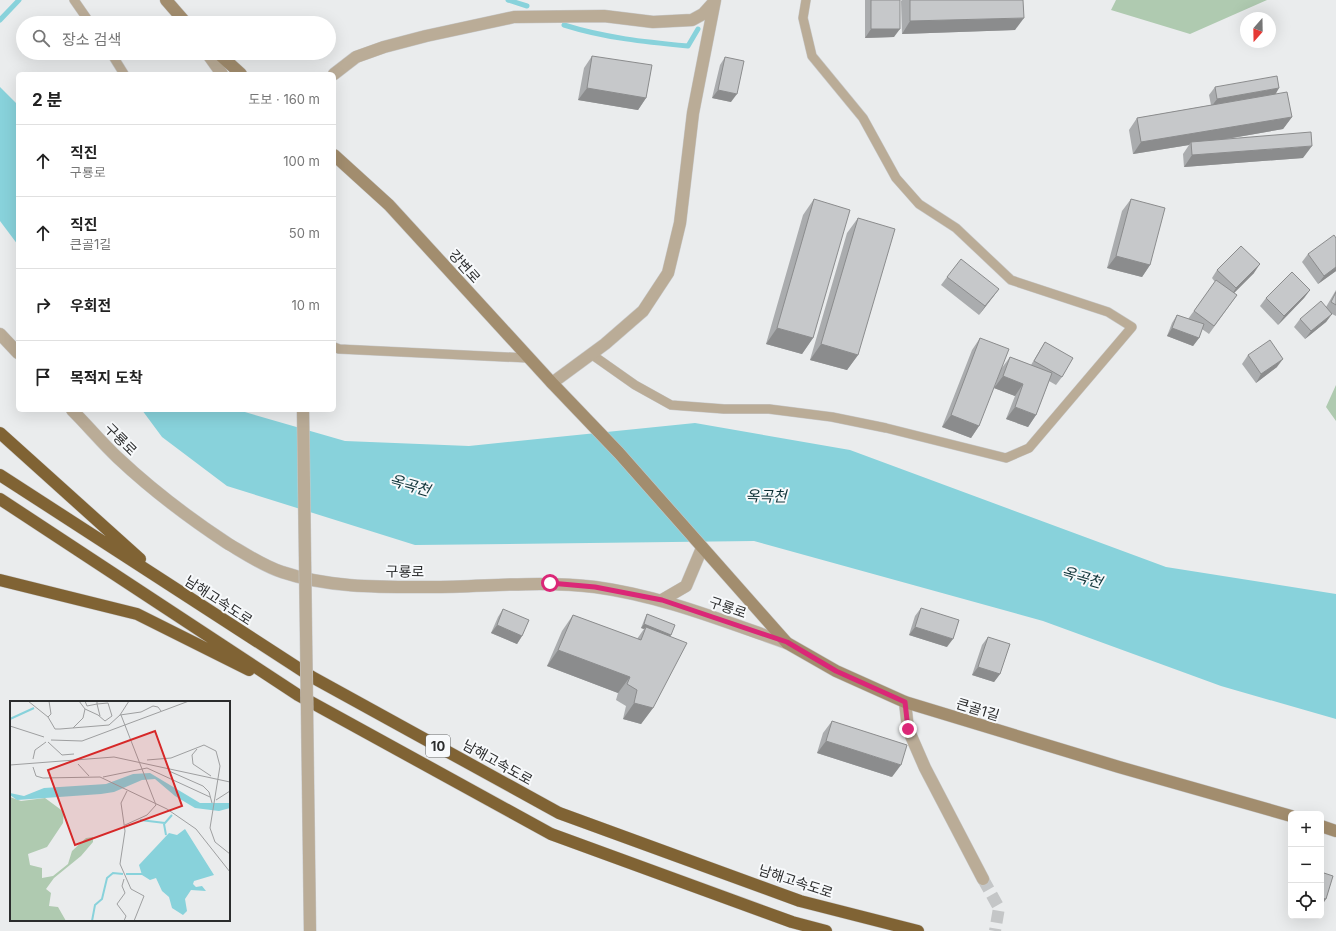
<!DOCTYPE html>
<html lang="ko">
<head>
<meta charset="utf-8">
<style>
	:root { --surface:#fff; --page:#f2f2f2; --text:#222; --muted:#767676; --line:#e0e0e0 }
	body { margin:0; font-family:Inter,"Noto Sans KR",sans-serif; background:var(--page); color:var(--text) }
	.controls { position:absolute; right:12px; bottom:12px; display:grid; overflow:hidden; border-radius:6px; box-shadow:0 4px 16px #0002 }
	.controls button { width:36px; height:36px; display:grid; place-items:center; padding:0; border:0; border-bottom:1px solid var(--line); background:var(--surface); color:var(--text); font:20px sans-serif }
	.compass { position:absolute; left:1240px; top:12px; width:36px; height:36px; border-radius:50%; background:var(--surface); box-shadow:0 4px 16px #0002; rotate:200deg }
	.stop { position:absolute; width:12px; height:12px; margin:-9px; border:3px solid #db2777; border-radius:50%; background:#fff }
	.stop.end { background:#db2777; border-color:#fff; box-shadow:0 1px 4px #0008 }
	.list { margin:0; padding:0; list-style:none }
	h2 { display:flex; justify-content:space-between; align-items:center; height:52px; margin:0; padding:0 16px; font-size:17px }
	h2 small { font-size:13px; font-weight:400; color:var(--muted) }
	.list li { display:grid; grid-template-columns:26px 1fr auto; gap:12px; align-items:center; box-sizing:border-box; height:72px; padding:0 16px; border-top:1px solid var(--line) }
	.list b { display:block; font-size:15px; white-space:nowrap }
	.list p { margin:0; font-size:13px; white-space:nowrap; color:var(--muted) }
	.list em { font-size:13px; font-style:normal; color:var(--muted) }
	.icon { flex:none; width:22px; height:22px; fill:none; stroke:currentColor; stroke-width:2; stroke-linecap:round; stroke-linejoin:round }
	.map { position:relative; flex:none; width:1336px; height:931px; overflow:hidden }
	.search { position:absolute; background:var(--surface); box-shadow:0 4px 16px #0002; left:16px; top:16px; width:320px; height:44px; display:flex; align-items:center; gap:10px; box-sizing:border-box; padding:0 14px; border-radius:22px; color:var(--muted); font-size:15px }
	.panel { position:absolute; background:var(--surface); box-shadow:0 4px 16px #0002; left:16px; top:72px; width:320px; height:340px; border-radius:6px }
	.map>svg:first-child { display:block }
	.green { fill:#afcab0 }
	.water { fill:#88d2db }
	.lines { fill:none; stroke-linecap:round; stroke-linejoin:round }
	.stream { stroke:#88d2db; stroke-width:5 }
	.minor-tunnel { stroke:#c4c6c7; stroke-width:12; stroke-dasharray:12 6; stroke-linecap:butt }
	.service-casing { stroke:#c8c9ca; stroke-width:10 }
	.minor-casing { stroke:#c8c9ca; stroke-width:13 }
	.tertiary-casing { stroke:#c8c9ca; stroke-width:13 }
	.secondary-casing { stroke:#c8c9ca; stroke-width:13 }
	.motorway-casing { stroke:#c8c9ca; stroke-width:13 }
	.service { stroke:#baac97; stroke-width:9 }
	.minor { stroke:#baac97; stroke-width:12 }
	.tertiary { stroke:#baac97; stroke-width:12 }
	.secondary { stroke:#a28d6e; stroke-width:12 }
	.motorway { stroke:#806334; stroke-width:12 }
	.tertiary-bridge-casing { stroke:#c8c9ca; stroke-width:13; stroke-linecap:butt }
	.tertiary-bridge { stroke:#baac97; stroke-width:12 }
	.wall { fill:#aaacae }
	.shaded-wall { fill:#8b8c8d }
	.building { fill:#c6c8ca; stroke:#8b8c8d }
	.route { stroke:#db2777; stroke-width:5 }
	.labels { text-anchor:middle; dominant-baseline:central; stroke-width:4; stroke-linejoin:round; paint-order:stroke }
	.shield { fill:#f7f9fb; stroke:#686a6b; stroke-width:1 }
	.shield-label { font-size:13px; font-weight:bold; fill:#2b2c2d }
	.street-label { font-size:14px; fill:#2b2c2d; stroke:#f7f9fb }
	.water-label { font-size:15px; font-style:italic; fill:#0c3136; stroke:#f7f9fb }
	.inset-river { fill:none; stroke:#88d2db; stroke-width:2 }
	.inset-road { fill:none; stroke:#9e9fa0; stroke-width:1 }
	.view { fill:#d62828; fill-opacity:0.15; stroke:#d62828; stroke-width:2 }
	.inset-edge { fill:none; stroke:#2b2c2d; stroke-width:2 }
</style>
</head>
<body>
<div class="map">
<svg width="1336" height="931" viewBox="0 0 1336 931">
	<rect width="100%" height="100%" fill="#eaeced"/>
	<path class="green" d="M1116,0h151l-77,34 -79,-24z
		M1336,385v36l-10,-14z"/>
	<path class="water" d="M0,87l18,18v140l-18,-24z
		M142,410h96l107,31 124,5 226,-23 155,27 316,117 170,27v125l-115,-33 -178,-65 -289,-80 -339,4 -188,-59 -65,-49z"/>
	<g class="lines">
		<path class="stream" d="M508,0l19,6
			M0,20l19,-20
			M564,25c41,13 82,17 124,21l10,-17"/>
		<path class="minor-tunnel" d="M983,879l16,29 -4,23"/>
		<defs>
			<path id="service" d="M74,0l16,23
				M111,53l13,21
				M334,347l5,2 189,9
				M591,354l44,31 36,20 53,4h45l63,8 54,11 120,30 23,-10 103,-121 -24,-15 -97,-32 -55,-52 -37,-24 -23,-26 -33,-60 -51,-62 -9,-38 3,-18"/>
			<path id="minor" d="M334,74l22,-17 28,-10 42,-11 88,-19 90,-1 49,6 39,-2 11,-6 10,-11
				M552,383l53,-39 38,-33 25,-38 12,-50 13,-110 22,-113
				M905,702l3,27 17,39 58,111"/>
			<path id="tertiary" d="M207,53l15,21
				M0,334l18,19
				M72,410c16,16 30,33 46,48 33,31 71,60 109,85 17,10 36,23 55,29 47,16 99,15 148,15 55,0 110,-7 165,0 67,9 128,34 192,56
				M662,600l24,-14 16,-38"/>
			<path id="secondary" d="M166,0l20,23
				M218,53l23,21
				M334,155l55,50 163,178 67,70 168,190 49,28 69,31 214,65 172,49
				M1321,826l15,5"/>
			<path id="motorway" d="M0,433l140,126
				M0,475l312,202 247,136 241,88 118,30
				M0,499l298,196 253,139 241,88 34,9
				M0,580l137,34 112,56"/>
		</defs>
		<use href="#service" class="service-casing"/>
		<use href="#minor" class="minor-casing"/>
		<use href="#tertiary" class="tertiary-casing"/>
		<use href="#secondary" class="secondary-casing"/>
		<use href="#motorway" class="motorway-casing"/>
		<use href="#service" class="service"/>
		<use href="#minor" class="minor"/>
		<use href="#tertiary" class="tertiary"/>
		<use href="#secondary" class="secondary"/>
		<use href="#motorway" class="motorway"/>
		<defs>
			<path id="tertiary-bridge" d="M303,410l7,521"/>
		</defs>
		<use href="#tertiary-bridge" class="tertiary-bridge-casing"/>
		<use href="#tertiary-bridge" class="tertiary-bridge"/>
	</g>
	<path class="wall" d="M865,0h35l-6,37 -29,1z
		M902,0h121l-8,30 -113,4 -1,-33z
		M592,56l54,42 -8,12 -60,-10 6,-32z
		M725,57l6,45 -19,-4 8,-33z
		M1215,87l60,7 17,23 -9,12 -62,11 82,18 -119,9 -1,-13 6,-9 -56,9 -4,-24 8,-12 74,-13 -2,-10z
		M814,199l-1,139 -11,16 -36,-10 37,-129z
		M1131,199l19,66 -8,12 -35,-9 15,-57z
		M858,218v137l-11,15 -37,-10 37,-127z
		M1336,238v33l-18,13 -16,-22 6,-8z
		M1217,270l37,3 -20,20 3,2 -28,39 -7,-5 -3,9 -6,8 -26,-10 5,-13 5,-8 11,4 27,-37 -3,-4z
		M947,277l52,12 -20,26 -38,-30z
		M1310,290l-6,8 -26,27 -18,-19 6,-8z
		M1336,290v26l-4,-2 -6,8 -21,17 -11,-12 6,-8 26,-12z
		M980,338l-1,88 -8,12 -29,-11 30,-77z
		M1045,342l17,35 -6,8 -7,-4 -13,34 -8,12 -22,-8 9,-23 -21,-8 7,-19 9,-12 21,8 9,-15z
		M1248,355l29,12 -21,16 -14,-19z
		M921,608l26,39 -38,-12 6,-19z
		M503,609l19,27 -5,8 -26,-11 7,-16z
		M647,614l23,22 -17,72 -12,16 -18,-5 3,-13 -10,-6 2,-7 -71,-27 15,-35 11,-16 64,24 7,-10 -3,-1 4,-10z
		M988,637l12,37 -6,8 -22,-7 10,-30z
		M832,721l60,56 -75,-24 6,-20z"/>
	<path class="shaded-wall" d="M1024,18l-9,12 -113,4 8,-13z
		M871,29h29l-6,8 -29,1z
		M587,88l59,10 -8,12 -60,-10z
		M1279,88l-5,9 -63,10 6,-8z
		M718,90l19,4 -6,8 -19,-4z
		M1292,117l-9,12 -92,16v-3l-2,3 -56,9 8,-12z
		M1312,146l-9,12 -119,9 8,-12z
		M1116,256l34,9 -8,12 -35,-9z
		M1260,264l-6,9 -24,24 6,-9z
		M1336,267v4l-18,13 6,-8z
		M999,289l-6,8 -14,18 6,-9z
		M1310,290l-6,8 -26,27 6,-9z
		M1332,314l-6,8 -21,17 6,-8z
		M777,328l36,10 -11,16 -36,-10z
		M1172,328l27,10 -6,8 -26,-10z
		M821,344l37,11 -11,15 -37,-10z
		M1283,359l-6,8 -21,16 5,-9z
		M1003,376l20,8 -8,12 -21,-8z
		M1015,407l21,8 -8,12 -22,-8z
		M951,415l28,11 -8,12 -29,-11z
		M644,624l27,11 -2,4 -23,-12 -2,2 -3,-1z
		M497,625l25,11 -5,8 -26,-11z
		M915,627l38,12 -6,8 -38,-12z
		M558,650l72,27 -12,16 -71,-27z
		M978,667l22,7 -6,8 -22,-7z
		M634,703l19,5 -12,16 -18,-5z
		M826,741l75,24 -9,12 -75,-24z
		M1321,898l5,1 -5,8z"/>
	<path class="building" d="M871,0h29v29h-29z
		M910,0h113l1,18 -114,3z
		M592,56l60,9 -6,33 -59,-10z
		M725,57l19,4 -7,33 -19,-4z
		M1277,76l2,12 -62,11 -2,-12z
		M1287,92l5,25 -151,25 -4,-24z
		M1311,132l1,14 -120,9 -1,-13z
		M814,199l36,11 -37,128 -36,-10z
		M1131,199l34,9 -15,57 -34,-9z
		M858,218l37,11 -37,126 -37,-11z
		M1334,235l2,3v29l-12,9 -16,-22z
		M1241,246l19,18 -24,24 -19,-18z
		M961,259l38,30 -14,17 -38,-29z
		M1292,272l18,18 -26,26 -18,-18z
		M1216,280l21,15 -23,31 -20,-15z
		M1336,292v13l-5,-3z
		M1321,301l11,13 -21,17 -11,-12z
		M1177,315l27,9 -5,14 -27,-10z
		M980,338l29,11 -30,77 -28,-11z
		M1270,340l13,19 -22,15 -13,-19z
		M1045,342l28,16 -11,19 -28,-16z
		M1010,357l42,16 -16,42 -21,-8 8,-23 -20,-8z
		M921,608l38,12 -6,19 -38,-12z
		M503,609l26,11 -7,16 -25,-11z
		M647,614l28,11 -4,10 -27,-11z
		M573,615l68,25 5,-13 41,16 -34,65 -19,-5 3,-13 -10,-6 3,-7 -72,-27z
		M988,637l22,7 -10,30 -22,-7z
		M832,721l75,24 -6,20 -75,-24z
		M1321,872l12,4 -7,23 -5,-1z"/>
	<g class="lines">
		<path class="route" d="M550,583l45,4 67,13 125,42 49,29 69,31 3,27"/>
	</g>
	<g class="labels">
		<rect class="shield" x="426" y="735" width="24" height="22" rx="3"/>
		<g class="shield-label">
			<text x="438" y="746">10</text>
		</g>
		<g class="street-label">
			<text transform="translate(465 266) rotate(48)">강변로</text>
			<text transform="translate(121 439) rotate(45)">구룡로</text>
			<text transform="translate(405 571) rotate(1)">구룡로</text>
			<text transform="translate(219 600) rotate(33)">남해고속도로</text>
			<text transform="translate(728 607) rotate(19)">구룡로</text>
			<text transform="translate(978 709) rotate(17)">큰골1길</text>
			<text transform="translate(498 762) rotate(29)">남해고속도로</text>
			<text transform="translate(796 881) rotate(18)">남해고속도로</text>
		</g>
		<g class="water-label">
			<text transform="translate(410 485) rotate(16)">옥곡천</text>
			<text transform="translate(766 496) rotate(1)">옥곡천</text>
			<text transform="translate(1082 577) rotate(16)">옥곡천</text>
		</g>
	</g>
	<g transform="translate(10 701)">
		<rect width="220" height="220" fill="#eaeced"/>
		<path d="M0,96l11,4 24,-3 19,14 -1,11 -16,24 -19,7 2,11 12,3v10l11,-2 15,-12 4,-13 14,-13 7,-1v5l-12,14 -27,22 -8,11 5,4 -2,13 9,1 8,14h-56z" fill="#afcab0"/>
		<path d="M140,72l50,30h30v5l-11,3 -24,-3 -20,-12 -20,-17 -13,1 -28,12 -13,2 -84,6 -7,-5v-2l14,3 20,-8 62,-4 27,-10zM175,128l29,46 -20,6 -1,3 3,3 6,-1 4,5 -15,-1 -6,9 2,12 -4,4 -11,-7 -3,-11 -7,-6 -6,-13 -6,2 -8,-5 -3,-10 30,-32 8,2z" fill="#88d2db"/>
		<path class="inset-river" d="M0,18l24,-11M130,119l25,3M156,134l-2,-11 8,-9M116,173h16M82,220l3,-16 7,-6 5,-21 6,-5 10,1"/>
		<path class="inset-road" d="M18,0l20,16 7,12h5l49,-4 11,-10 9,-14M75,0l2,5 10,-2v-3M75,8l13,6 7,6 7,-5 -4,-13 -11,1 3,12M110,14l21,-3 12,-6 5,1 3,4M111,14l35,90 -9,10 -22,10M38,16l3,-3 -2,-13M0,25l34,11M63,27l10,-10 2,-9 -6,-8M41,39l31,1 107,-40M38,41l14,13 12,-1M187,48l-5,6 1,9 18,12M23,58l2,-9 11,-8M137,59l24,-2 33,-13 12,6 4,15 -10,62 5,14 15,12M68,63l11,12M0,64l104,-8 116,25M23,66l3,9 7,2 57,-1 67,32 29,20 34,43M159,70l34,15 6,6 3,11M93,76l44,-9 63,29M117,90l-6,12 4,28 -5,33 11,25 13,7 -10,25M206,99l14,-9M114,178l-2,7 3,7 -8,11 9,12 -2,5"/>
		<path class="view" d="M145,30l27,75 -107,39 -27,-75z"/>
		<rect width="220" height="220" class="inset-edge"/>
	</g>
</svg>
<div class="controls">
<button>+</button>
<button>−</button>
<button><svg class="icon" aria-label="locate" viewBox="0 0 24 24"><circle cx="12" cy="12" r="6"/><path d="M12 2v4M12 18v4M2 12h4M18 12h4"/></svg></button>
</div>
<svg class="compass" viewBox="-18 -18 36 36"><path d="M0-13l5 13h-10z" fill="#e53935"/><path d="M0 13l5-13h-10z" fill="#767676"/></svg>
<div class="stop" style="left:550px;top:583px"></div>
<div class="stop end" style="left:908px;top:729px"></div>
<div class="search"><svg class="icon" aria-label="search" viewBox="0 0 24 24"><circle cx="10" cy="10" r="6"/><path d="M15 15l6 6"/></svg>장소 검색</div>
<section class="panel">
<h2>2 분<small>도보 · 160 m</small></h2>
<ul class="list">
<li><svg class="icon" aria-label="ahead" viewBox="0 0 24 24"><path d="M12 20V5M6 11l6-6 6 6"/></svg><div><b>직진</b><p>구룡로</p></div><em>100 m</em></li>
<li><svg class="icon" aria-label="ahead" viewBox="0 0 24 24"><path d="M12 20V5M6 11l6-6 6 6"/></svg><div><b>직진</b><p>큰골1길</p></div><em>50 m</em></li>
<li><svg class="icon" aria-label="right" viewBox="0 0 24 24"><path d="M7 20v-9h11M14 6l5 5-5 5"/></svg><div><b>우회전</b></div><em>10 m</em></li>
<li><svg class="icon" aria-label="arrive" viewBox="0 0 24 24"><path d="M6 21V4h12l-3 4 3 4H6"/></svg><div><b>목적지 도착</b></div></li>
</ul>
</section>
</div>
</body>
</html>
